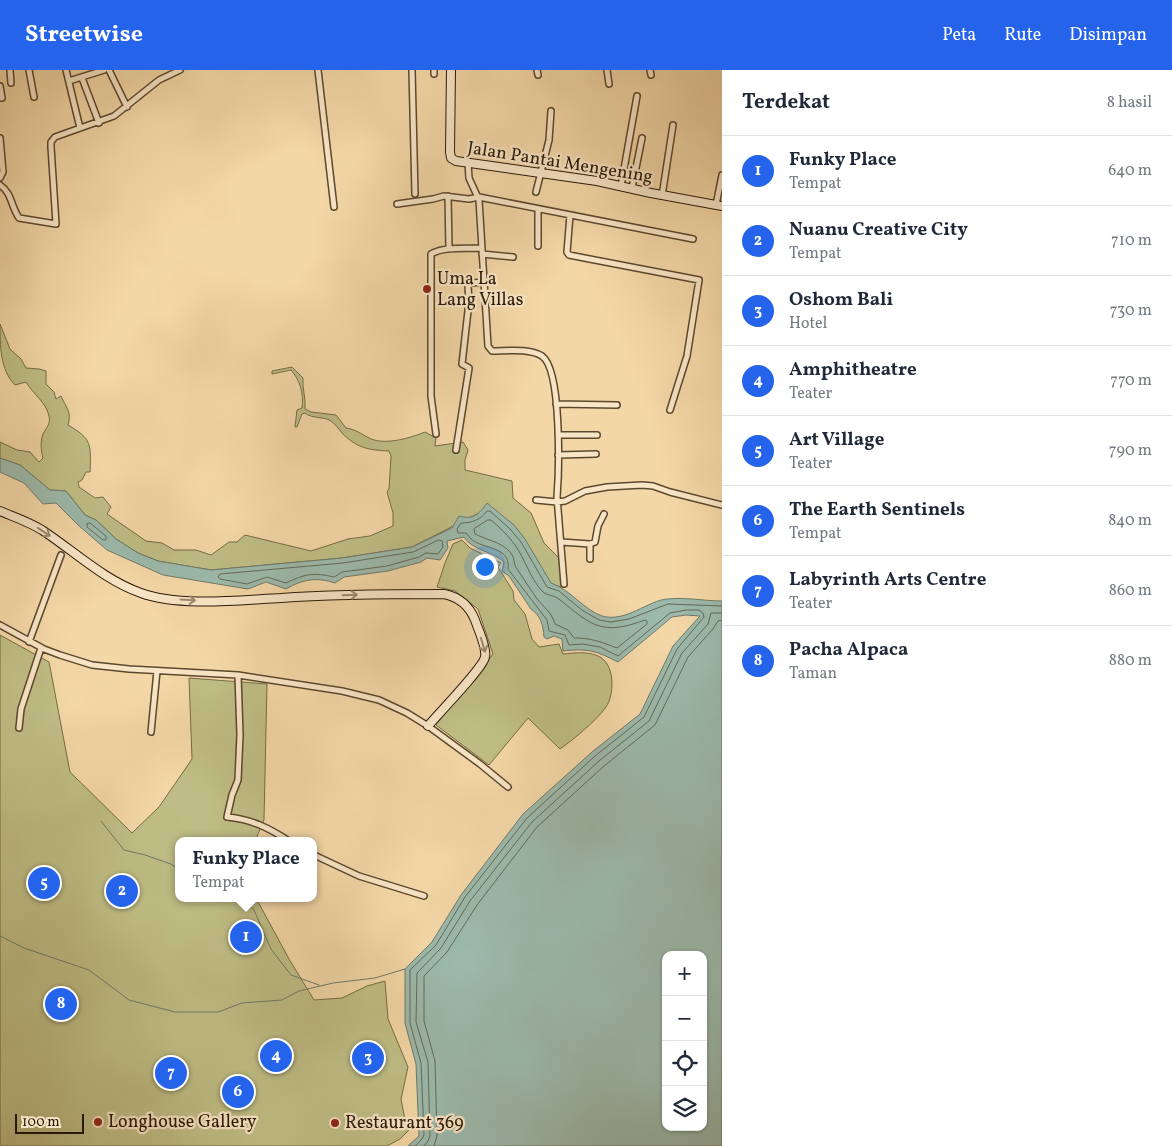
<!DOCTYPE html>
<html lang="id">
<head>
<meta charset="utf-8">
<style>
	:root { --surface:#fff; --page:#f6f6f7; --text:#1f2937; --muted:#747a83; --line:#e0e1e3; --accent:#2563eb }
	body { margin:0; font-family:Vollkorn,serif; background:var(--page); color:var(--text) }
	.controls { position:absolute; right:15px; bottom:15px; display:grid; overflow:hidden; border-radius:10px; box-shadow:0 1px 4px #0004 }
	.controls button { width:45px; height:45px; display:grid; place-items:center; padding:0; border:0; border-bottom:1px solid var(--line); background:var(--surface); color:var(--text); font:25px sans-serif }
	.scale { position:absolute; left:15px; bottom:12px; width:69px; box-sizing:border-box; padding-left:5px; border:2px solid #291906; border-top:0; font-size:14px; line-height:18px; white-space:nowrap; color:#291906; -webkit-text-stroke:4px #f8e5c6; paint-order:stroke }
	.you { position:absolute; left:484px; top:496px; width:18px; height:18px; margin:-12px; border:4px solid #fff; border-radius:50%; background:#1a73e8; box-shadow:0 0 0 8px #1a73e833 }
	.badge { display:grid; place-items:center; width:32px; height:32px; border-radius:50%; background:var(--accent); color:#fff; font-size:16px; font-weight:700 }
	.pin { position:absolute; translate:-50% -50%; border:2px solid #fff; box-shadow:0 1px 5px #0006 }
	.popup { position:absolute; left:175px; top:767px; width:142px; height:65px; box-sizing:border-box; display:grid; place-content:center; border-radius:10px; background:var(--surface); filter:drop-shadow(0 1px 4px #0005); font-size:16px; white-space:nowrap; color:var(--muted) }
	.popup b { font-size:19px; color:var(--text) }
	.popup::after { content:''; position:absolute; left:50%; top:100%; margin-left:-10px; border:10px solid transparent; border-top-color:var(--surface) }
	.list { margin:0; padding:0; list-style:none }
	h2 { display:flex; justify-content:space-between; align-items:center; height:65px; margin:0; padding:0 20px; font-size:21px }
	h2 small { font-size:16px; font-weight:400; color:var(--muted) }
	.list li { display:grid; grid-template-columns:32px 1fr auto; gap:15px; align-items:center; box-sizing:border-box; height:70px; padding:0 20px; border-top:1px solid var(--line) }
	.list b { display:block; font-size:19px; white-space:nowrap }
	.list p { margin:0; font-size:16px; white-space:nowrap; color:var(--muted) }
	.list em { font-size:16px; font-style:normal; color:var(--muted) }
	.icon { flex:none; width:28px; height:28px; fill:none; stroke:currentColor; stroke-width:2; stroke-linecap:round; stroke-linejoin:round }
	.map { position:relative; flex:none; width:722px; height:1076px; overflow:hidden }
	header { display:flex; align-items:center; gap:30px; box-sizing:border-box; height:70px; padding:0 25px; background:var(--accent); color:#fff }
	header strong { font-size:24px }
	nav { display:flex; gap:28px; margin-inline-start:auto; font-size:18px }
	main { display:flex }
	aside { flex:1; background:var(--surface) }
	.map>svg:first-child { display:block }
	.green { fill:#bfbd85; stroke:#746b46 }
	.water { fill:#9cb9ab; stroke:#6e7969; fill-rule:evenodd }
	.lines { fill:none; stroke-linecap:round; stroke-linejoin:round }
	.shore { stroke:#626958; stroke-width:1 }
	.stream { stroke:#6e7969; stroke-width:1 }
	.street-casing { stroke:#5c482e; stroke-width:8 }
	.secondary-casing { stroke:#291906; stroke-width:10 }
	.street { stroke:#f8e5c6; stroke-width:5 }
	.secondary { stroke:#f8e5c6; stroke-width:8 }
	.oneway { stroke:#9b8970 }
	.poi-dot { fill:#8f2418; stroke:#f8e5c6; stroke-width:2 }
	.labels { text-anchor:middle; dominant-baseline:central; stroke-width:4.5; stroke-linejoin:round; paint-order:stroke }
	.street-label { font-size:18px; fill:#291906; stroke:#f8e5c6 }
	.poi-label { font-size:18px; fill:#291906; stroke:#f8e5c6; text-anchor:start }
</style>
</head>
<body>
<header>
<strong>Streetwise</strong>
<nav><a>Peta</a><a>Rute</a><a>Disimpan</a></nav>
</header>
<main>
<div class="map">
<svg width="722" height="1076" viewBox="0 0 722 1076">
	<rect width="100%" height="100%" fill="#f4d7a7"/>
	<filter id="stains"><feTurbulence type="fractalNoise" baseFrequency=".004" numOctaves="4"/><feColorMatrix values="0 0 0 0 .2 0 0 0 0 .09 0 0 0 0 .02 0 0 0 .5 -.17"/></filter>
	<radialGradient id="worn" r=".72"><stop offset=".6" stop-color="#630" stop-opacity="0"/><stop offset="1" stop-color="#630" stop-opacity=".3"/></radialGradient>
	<path class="green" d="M0,254l10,25 11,10 5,9 13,1 7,2v13l8,8 2,7 5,-3c5,12 11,15 7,29 24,14 23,19 22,47h-4l-4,8 -4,2 1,5 16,11 8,-1 8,10 -4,7 39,27 16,2 12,7h22l15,5 18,-13h8l8,-7 66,16 37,-12 22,-3 23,-10v-13l-6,-21 2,-3 2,-33 -2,-5c-21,-1 -32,-3 -47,-18 -3,-4 -7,-9 -11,-12 -8,-5 -19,-2 -26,-8l-3,1 -5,13h-2l2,-17 5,-2c2,-14 -2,-28 -11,-38l-19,4v-3l20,-4 11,11c-1,11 3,19 2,31l6,3 25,3 10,13c9,1 17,7 25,11 16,6 39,-1 54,-7l11,6 -1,8 28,-4 5,8 -3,10v10l47,11 1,17 18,15 13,30 21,21 1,21 -5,2 -10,-3 -10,-14 -62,-57 -67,34 -70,11 -131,12 -53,-9 -20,-8 -22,-14 -20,-19 -11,-5 -19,-24 -16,-1 -30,-25 -20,-7v-16l17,8 13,2 9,10 4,-4c-2,-7 -3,-16 0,-24 3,-6 8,-10 6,-18 -3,-14 -16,-22 -23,-34l-11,3c-15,-15 -15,-40 -15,-61z
		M462,470l8,8 31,15 -3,4 15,24 1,9 11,14 7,25 7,8 20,-3 4,10c11,-1 24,-3 35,2 17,7 17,38 8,51 -10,14 -32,32 -46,42l-32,-31 -39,47 -53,-40 57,-71 -15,-45 -23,-18 -18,-4 8,-24 8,-19z
		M0,565l49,27 21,110 62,61 27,-26 33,-48 -3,-81 78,6 -3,136 -9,21h-77v57h78l33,61 25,41 28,-2 25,-12 18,-5 3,38 20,48 -7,32 4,21 4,10 -9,9 -13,7h-387z"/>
	<path class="water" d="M0,388l20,7 30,25 16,1 19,24 11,5 20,19 22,14 20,8 53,9 131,-12 70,-11 40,-19 7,-12c15,4 19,-1 28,-13l27,22 11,14 26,44c20,7 33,27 51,33 24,7 46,-16 66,-17 17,-2 37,2 54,2v545h-314l11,-10 -3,-72 -11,-41v-54l27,-27 29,-47 62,-81 69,-62 48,-38 33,-68 27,-30 -14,-1 -14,2 -54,45c-22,-11 -29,-14 -55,-11l-1,-12 -8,-3 -7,3 -3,-2c-1,-12 -3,-21 -13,-28l-22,-33 -7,-5 2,-9c-11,-11 -31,-11 -40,-25l-17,4 1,7 -8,12 -13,-2 -6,4 -33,9 -44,6 -9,6c-18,-6 -32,-4 -49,6l-20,-7 -18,7 -85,-14 -56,-25 -29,-25 -22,-22 -13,1 -19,-21 -24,-11zM666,885h37v172h-37z"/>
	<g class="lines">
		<path class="shore" d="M488,450h3c9,8 17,15 24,25 10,14 15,33 27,46 5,5 12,4 17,8 33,27 43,37 86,21l2,1v3l-30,24c-16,-6 -25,-10 -43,-10l-6,-8 -13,-6c-3,-11 -11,-17 -18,-25 -7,-10 -13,-20 -20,-30 -5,-7 0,-11 -10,-20 -8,-7 -22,-10 -32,-15l-1,-5z
			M90,453l16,13v4h-3l-16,-13v-3z
			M439,470l3,1 1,6 -5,7 -12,-1 -7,4 -32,9 -45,6 -8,5c-21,-5 -29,-3 -48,6l-19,-6 -20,7 -27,-5 -2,-2 2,-3 123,-11 70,-11z
			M415,1076l7,-7 2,-4 -3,-72 -11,-40v-53l26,-25 29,-48 62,-79 68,-62 49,-39 33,-68 27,-32 -1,-4 -4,-3h-13l-16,3 -52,43 -18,-9 -17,-3 -14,1 -4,-10 -16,-4 -2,-11 -39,-51c3,-23 -24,-19 -37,-30 -2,-2 -3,-4 -5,-6h-8l-1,-4 4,-6c11,0 19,-3 26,-12h3l20,18 11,13 26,45 12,4 23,19 17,10 12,2 18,-3 39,-15 54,2
			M424,1076l4,-5 2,-5 -2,-74 -12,-40 1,-49 24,-25 29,-47 62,-79 67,-61 50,-40 33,-68 26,-29 3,-11h11
			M434,1076l3,-10 -2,-75 -11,-40v-45l23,-24 30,-47 60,-78 67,-61 51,-41 33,-68 25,-28 5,-8 4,-1"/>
		<path class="stream" d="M101,751l23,29 21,5 26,9 7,5
			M239,828l15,12 17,39 20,26 28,10
			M0,866l24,12 65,22 40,30 46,12h43l24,-9 40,-3 17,-9 34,-8 42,-5 30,-9"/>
		<defs>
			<path id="street" d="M10,0l1,13
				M29,0l5,27
				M66,0l14,58
				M109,0l18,37
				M318,0l16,137
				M412,0l3,124
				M434,0v4
				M537,0l1,5
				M607,0l2,14
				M650,0l1,5
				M82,8l17,45
				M69,11l35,-11
				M0,16l2,12h-2
				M0,68l3,34 -3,6
				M468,93l1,15 10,22 9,146 4,5c15,0 37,-3 50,5 20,14 17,116 15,141l7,87
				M0,115c12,8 11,22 19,33l37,6 -5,-77v-5l4,-5 59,-21 45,-36 21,-10
				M621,116l16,-90
				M632,118l10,-50
				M536,122l13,-52 2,-29
				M448,126l1,53
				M662,126l11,-71
				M397,134l36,-5 11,-3 25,3 10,-2 214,42
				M716,135l6,-30
				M570,145l-3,37 2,3 130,25 -12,76 -17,54
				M538,176v-37
				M482,184l31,3
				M556,334l61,1
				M436,364l-5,-38v-142c13,-8 36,-5 50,-6
				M558,365h39
				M456,380l13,-82 -7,-4 7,-62 -1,-16 3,-3 13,-1
				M558,385l38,-1
				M536,430l21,2 8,-1 20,-10 22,-4 35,-2 11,1 17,6 52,13
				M561,472l29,2 5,-2 3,-16 6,-12
				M590,489v-15
				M0,555l44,24 16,6 32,10 37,4 109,6 104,16 37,9 28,13 21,13 52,38 28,23
				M29,572l32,-87
				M238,605l2,60 -2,45 -6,15 -5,22c24,2 42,11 62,24
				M19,658l2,-19 20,-61
				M151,662l6,-61
				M314,785l45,21 65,20"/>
			<path id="secondary" d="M451,0l-1,82 1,6 5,3 141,20 54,12 71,13
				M0,441c14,6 29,11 42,19 32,21 62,50 99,63 38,14 99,7 140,5 54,-4 109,-4 163,-4 15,3 25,11 31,26 3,9 12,28 10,37 -2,11 -47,57 -57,69"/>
		</defs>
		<use href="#street" class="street-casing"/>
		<use href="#secondary" class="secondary-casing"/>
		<use href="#street" class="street"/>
		<use href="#secondary" class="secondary"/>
	</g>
	<defs><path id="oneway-shaft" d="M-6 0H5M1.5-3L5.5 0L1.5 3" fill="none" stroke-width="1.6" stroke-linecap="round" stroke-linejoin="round" transform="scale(1.25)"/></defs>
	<g class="oneway">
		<use href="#oneway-shaft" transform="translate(44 462) rotate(34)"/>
		<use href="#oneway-shaft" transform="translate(350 525) rotate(-2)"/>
		<use href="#oneway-shaft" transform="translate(188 530) rotate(3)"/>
		<use href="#oneway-shaft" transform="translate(483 575) rotate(73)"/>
	</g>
	<g class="poi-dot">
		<circle cx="427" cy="219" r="5"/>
		<circle cx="98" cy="1052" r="5"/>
		<circle cx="335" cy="1053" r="5"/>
	</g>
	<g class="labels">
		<g class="street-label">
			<text transform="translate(560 93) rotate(9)">Jalan Pantai Mengening</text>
		</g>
		<g class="poi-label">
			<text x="437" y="209">Uma La<tspan x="437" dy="21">Lang Villas</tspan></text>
			<text x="108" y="1052">Longhouse Gallery</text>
			<text x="345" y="1053">Restaurant 369</text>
		</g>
	</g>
	<rect width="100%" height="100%" filter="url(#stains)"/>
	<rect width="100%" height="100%" fill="url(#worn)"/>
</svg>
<div class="controls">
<button>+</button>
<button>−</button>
<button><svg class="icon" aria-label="locate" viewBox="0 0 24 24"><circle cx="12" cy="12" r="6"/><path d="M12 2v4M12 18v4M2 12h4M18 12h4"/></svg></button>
<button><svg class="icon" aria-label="layers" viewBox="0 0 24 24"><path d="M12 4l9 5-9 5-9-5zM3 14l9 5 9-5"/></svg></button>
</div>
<div class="scale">100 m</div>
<div class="you"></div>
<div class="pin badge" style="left:246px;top:867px">1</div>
<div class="popup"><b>Funky Place</b>Tempat</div>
<div class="pin badge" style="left:122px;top:821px">2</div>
<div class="pin badge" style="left:368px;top:988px">3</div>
<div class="pin badge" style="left:276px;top:986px">4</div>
<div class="pin badge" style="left:44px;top:813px">5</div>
<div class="pin badge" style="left:238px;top:1022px">6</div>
<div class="pin badge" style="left:171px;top:1003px">7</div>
<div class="pin badge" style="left:61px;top:934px">8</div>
</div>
<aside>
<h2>Terdekat<small>8 hasil</small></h2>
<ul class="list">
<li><span class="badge">1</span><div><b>Funky Place</b><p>Tempat</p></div><em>640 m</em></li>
<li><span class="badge">2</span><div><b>Nuanu Creative City</b><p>Tempat</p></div><em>710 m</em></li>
<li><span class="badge">3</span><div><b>Oshom Bali</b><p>Hotel</p></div><em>730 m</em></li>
<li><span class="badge">4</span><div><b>Amphitheatre</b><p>Teater</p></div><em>770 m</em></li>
<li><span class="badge">5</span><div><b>Art Village</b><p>Teater</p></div><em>790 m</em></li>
<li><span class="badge">6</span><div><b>The Earth Sentinels</b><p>Tempat</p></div><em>840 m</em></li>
<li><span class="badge">7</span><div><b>Labyrinth Arts Centre</b><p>Teater</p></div><em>860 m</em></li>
<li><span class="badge">8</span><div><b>Pacha Alpaca</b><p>Taman</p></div><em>880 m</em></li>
</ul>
</aside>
</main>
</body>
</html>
